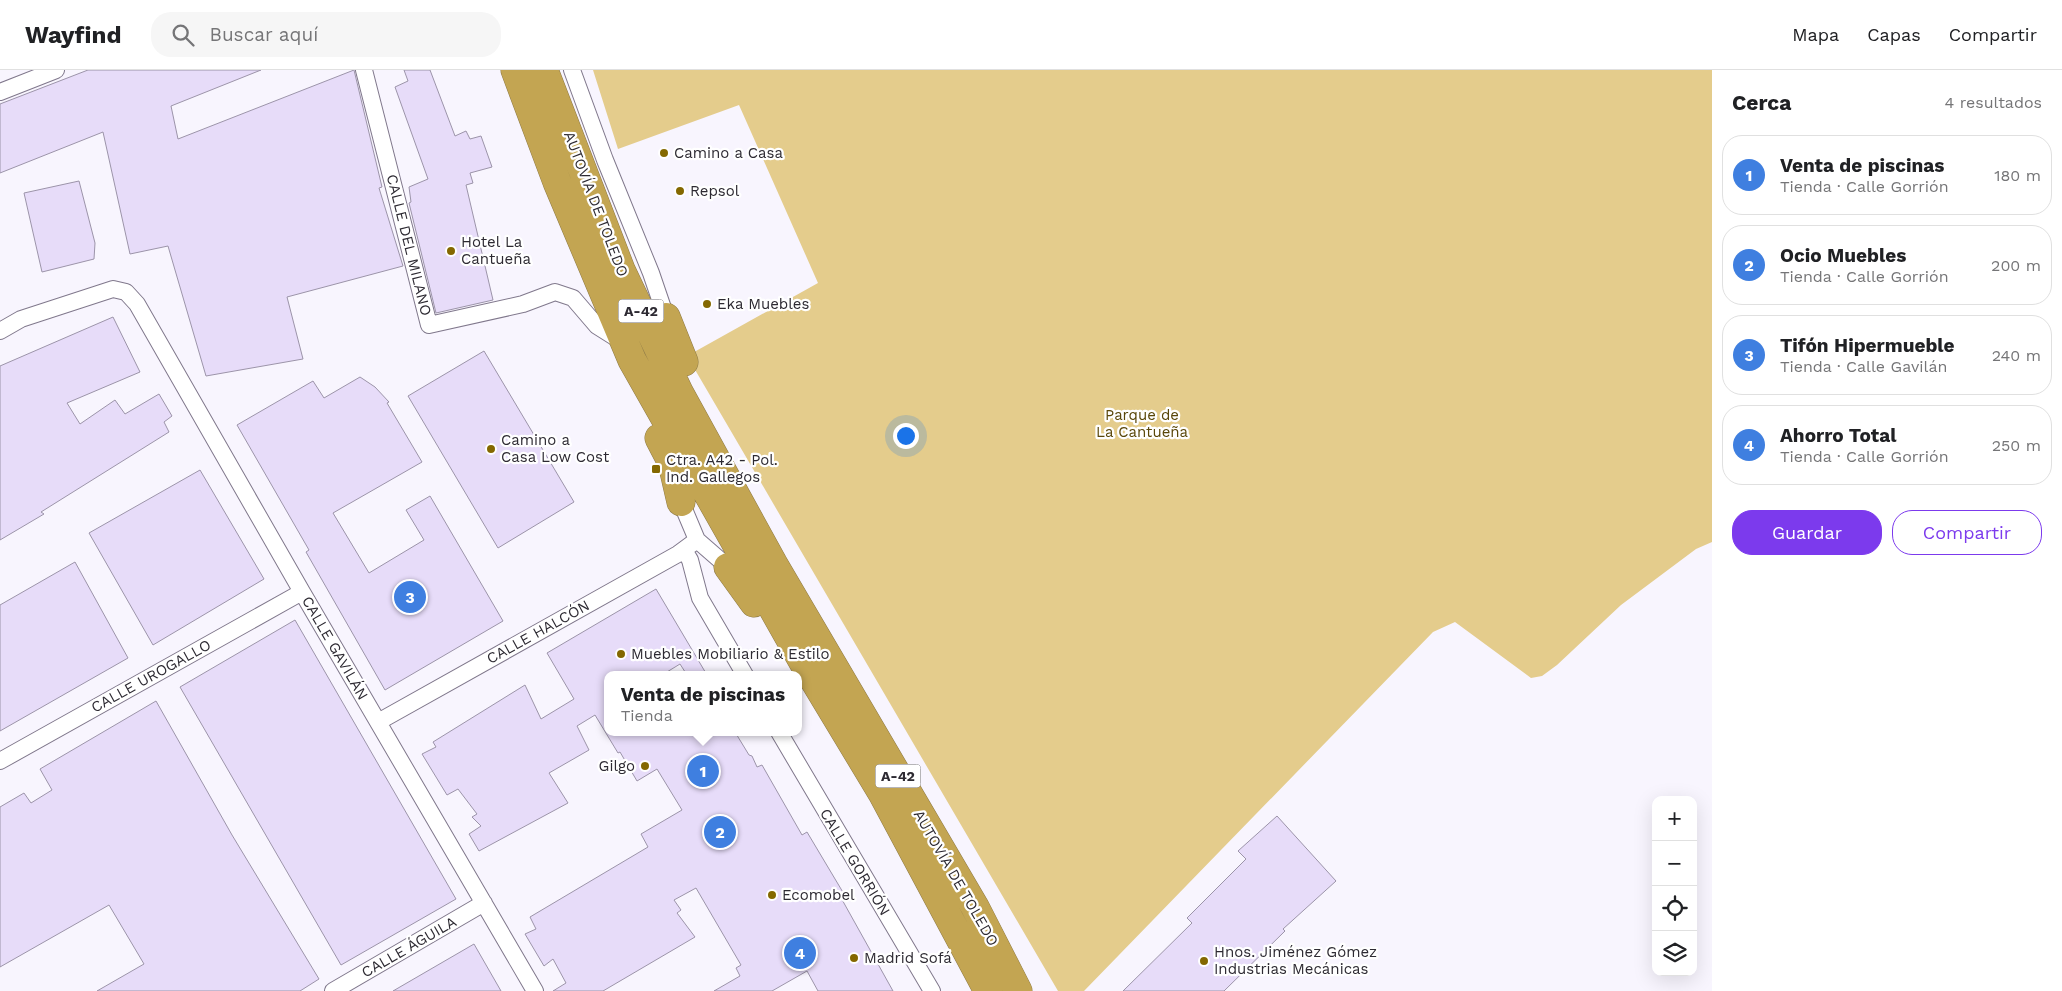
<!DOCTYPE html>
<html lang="es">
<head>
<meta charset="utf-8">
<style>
	:root { --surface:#fff; --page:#f6f6f6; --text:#202124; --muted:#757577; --line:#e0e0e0; --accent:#7c3aed }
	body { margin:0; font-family:"Work Sans",sans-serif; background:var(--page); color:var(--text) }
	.controls { position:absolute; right:15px; bottom:15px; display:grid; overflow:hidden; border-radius:10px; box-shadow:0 5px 20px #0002 }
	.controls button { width:45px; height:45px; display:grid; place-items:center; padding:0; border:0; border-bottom:1px solid var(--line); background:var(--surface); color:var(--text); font:25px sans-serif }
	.you { position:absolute; left:905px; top:365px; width:18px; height:18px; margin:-12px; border:4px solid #fff; border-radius:50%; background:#1a73e8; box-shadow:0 0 0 8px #1a73e833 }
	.badge { display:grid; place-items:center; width:32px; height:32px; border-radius:50%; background:var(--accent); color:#fff; font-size:16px; font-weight:700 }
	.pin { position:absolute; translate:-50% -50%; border:2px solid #fff; box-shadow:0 1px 5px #0006 }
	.popup { position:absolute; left:604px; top:601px; width:198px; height:65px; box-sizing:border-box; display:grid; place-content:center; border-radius:10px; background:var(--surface); filter:drop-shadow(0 1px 4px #0005); font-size:16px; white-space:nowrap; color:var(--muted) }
	.popup b { font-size:19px; color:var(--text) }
	.popup::after { content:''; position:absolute; left:50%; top:100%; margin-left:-10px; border:10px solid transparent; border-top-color:var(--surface) }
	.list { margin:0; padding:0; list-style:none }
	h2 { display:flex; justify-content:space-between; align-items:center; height:65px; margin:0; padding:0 20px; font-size:21px }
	h2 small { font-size:16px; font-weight:400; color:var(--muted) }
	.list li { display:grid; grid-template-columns:32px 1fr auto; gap:15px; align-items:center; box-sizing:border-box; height:80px; margin:0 10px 10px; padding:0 10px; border:1px solid var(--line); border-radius:20px }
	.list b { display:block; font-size:19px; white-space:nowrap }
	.list p { margin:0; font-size:16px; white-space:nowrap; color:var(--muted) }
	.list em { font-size:16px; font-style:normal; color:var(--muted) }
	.actions { display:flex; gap:10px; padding:15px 20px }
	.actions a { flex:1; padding:11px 0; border:1px solid var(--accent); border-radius:20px; text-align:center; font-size:18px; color:var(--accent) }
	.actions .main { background:var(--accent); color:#fff }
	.icon { flex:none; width:28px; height:28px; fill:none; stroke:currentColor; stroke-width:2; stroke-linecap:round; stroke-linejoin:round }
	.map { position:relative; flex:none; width:1712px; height:921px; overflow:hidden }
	header { display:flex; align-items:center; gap:30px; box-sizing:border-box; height:70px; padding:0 25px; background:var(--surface); border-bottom:1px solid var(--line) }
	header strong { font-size:24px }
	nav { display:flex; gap:28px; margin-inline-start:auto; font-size:18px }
	.search { width:350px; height:45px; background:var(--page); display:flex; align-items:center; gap:12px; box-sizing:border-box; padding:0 18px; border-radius:20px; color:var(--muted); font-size:19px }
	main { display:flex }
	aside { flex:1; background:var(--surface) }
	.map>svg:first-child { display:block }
	.green { fill:#e4cc8c }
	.building { fill:#e7dcf9; stroke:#9c94a9 }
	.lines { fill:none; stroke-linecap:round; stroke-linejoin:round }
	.street-casing { stroke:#80788c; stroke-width:18 }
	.highway-casing { stroke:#8e7a47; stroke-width:29 }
	.street { stroke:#fff; stroke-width:16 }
	.highway { stroke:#c3a552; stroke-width:28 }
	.poi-dot { fill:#846800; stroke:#fff; stroke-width:2 }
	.labels { text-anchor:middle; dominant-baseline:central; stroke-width:4.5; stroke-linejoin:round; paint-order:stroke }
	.shield { fill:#fff; stroke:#6c6a70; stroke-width:1 }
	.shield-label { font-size:14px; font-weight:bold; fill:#2d2a32 }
	.poi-label { font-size:15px; fill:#2d2a32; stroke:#fff; text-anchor:start }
	.street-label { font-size:15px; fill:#2d2a32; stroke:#fff }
	.park-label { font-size:15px; fill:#594608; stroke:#fff }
</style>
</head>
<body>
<header>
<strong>Wayfind</strong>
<div class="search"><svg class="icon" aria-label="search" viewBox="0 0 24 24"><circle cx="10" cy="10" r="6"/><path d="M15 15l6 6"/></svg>Buscar aquí</div>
<nav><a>Mapa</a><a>Capas</a><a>Compartir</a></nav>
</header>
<main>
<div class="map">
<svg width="1712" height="921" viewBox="0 0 1712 921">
	<rect width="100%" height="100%" fill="#f8f5fe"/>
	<path class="green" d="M593,0h1119v472l-16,7 -75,56 -64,60 -15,11 -11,2 -76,-56 -22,10 -349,359h-26l-371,-635 131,-73 -79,-178 -121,44z"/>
	<path class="building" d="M88,0h173l-90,36 7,33 176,-69 28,117 -3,1 24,78 -116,31 16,62 -97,17 -38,-130 -38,8 -27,-122 -103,41v-69z
		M404,0h26l25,66 11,-5 4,8 11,-3 11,31 -22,6 3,10 -7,2 27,115 -57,13 -27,-110 2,-1 -2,-15 19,-8 -33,-92 13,-6z
		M79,111l16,62 -1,16 -52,13 -18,-79z
		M113,247l27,55 -73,31 13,21 35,-24 10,14 34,-20 13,22 -8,6 5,10 -128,80 3,2 -44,26v-174z
		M484,281l90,151 -76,46 -90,-152z
		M360,307l15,10 14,15 -2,1 35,59 -89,51 36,60 55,-33 -18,-30 24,-14 73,125 -118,69 -79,-138 3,-2 -72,-125 76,-44 11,17z
		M200,400l64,109 -111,66 -64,-112z
		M75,492l53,96 -128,73v-126z
		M656,519l51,86h-20l-7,-11 -18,11h-54v57h127l14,23 3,1 5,11 5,-2 40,70 5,-3 37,62 -4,2 53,95h-75l-11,-20 -35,20h-58l26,-15 -4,-8 5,-3 -45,-77 -22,12 7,10 -4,3 18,24 -92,54h-50l13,-8 -13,-24 -9,7 -19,-32 11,-5 -6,-12 118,-70 -7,-13 41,-24 -25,-41 -20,12 -17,-29 -2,1 -23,-38 -18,11 12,24 -40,23 19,30 -89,48 -10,-17 12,-8 -9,-9 5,-3 -19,-25 -11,6 -25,-41 14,-7 -3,-5 92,-57 16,34 33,-20 -27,-46z
		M295,550l161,279 -115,66 -161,-278z
		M156,631l76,134 87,144 -19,12h-203l47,-27 -35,-59 -109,62v-160l24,-14 7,10 21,-13 -12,-21z
		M1277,746l59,65 -53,48 2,2 -61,60h-101l69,-68 -5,-5 59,-59 -8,-8z
		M474,874l27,47h-108z"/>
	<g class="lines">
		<defs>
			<path id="street" d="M364,0l65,255 94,-21 32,-12 18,6 24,28 27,17
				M572,0l33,90 46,113 15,44
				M0,22l56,-22
				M0,261l21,-12 92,-30 13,3 11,12 165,288 233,399
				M681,432l16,38 31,27
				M684,480l6,10 10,38 45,77
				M378,652l300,-168 19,-14
				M779,662l153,259
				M0,691l302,-169
				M333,921l151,-88"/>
			<path id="highway" d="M515,0l42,112 75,178 171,302 79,131 106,198
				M544,0l77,200 58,122 94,171 202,344 43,84
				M666,247l18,45
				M659,368l13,25 9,39
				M728,497l26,36"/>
		</defs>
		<use href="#street" class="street-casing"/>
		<use href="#highway" class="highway-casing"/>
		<use href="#street" class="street"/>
		<use href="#highway" class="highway"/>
	</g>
	<g class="poi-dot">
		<circle cx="664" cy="83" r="5"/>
		<circle cx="680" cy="121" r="5"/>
		<circle cx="451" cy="181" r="5"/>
		<circle cx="707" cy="234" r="5"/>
		<circle cx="491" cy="379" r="5"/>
		<rect x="651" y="394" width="10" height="10" rx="2.5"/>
		<circle cx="621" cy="584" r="5"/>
		<circle cx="645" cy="696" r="5"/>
		<circle cx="772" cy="825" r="5"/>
		<circle cx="854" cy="888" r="5"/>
		<circle cx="1204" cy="891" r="5"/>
	</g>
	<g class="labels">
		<g class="shield">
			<rect x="618.5" y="229.5" width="45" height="23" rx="4"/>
			<rect x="875.5" y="694.5" width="45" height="23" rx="4"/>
		</g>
		<g class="shield-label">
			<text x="641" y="241">A-42</text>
			<text x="898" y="706">A-42</text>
		</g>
		<g class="poi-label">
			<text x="674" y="83">Camino a Casa</text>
			<text x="690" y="121">Repsol</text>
			<text x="461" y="172">Hotel La<tspan x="461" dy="17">Cantueña</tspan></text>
			<text x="717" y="234">Eka Muebles</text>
			<text x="501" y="370">Camino a<tspan x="501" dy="17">Casa Low Cost</tspan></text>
			<text x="666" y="390">Ctra. A42 - Pol.<tspan x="666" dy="17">Ind. Gallegos</tspan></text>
			<text x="631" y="584">Muebles Mobiliario &amp; Estilo</text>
			<text x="635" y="696" text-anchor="end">Gilgo</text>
			<text x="782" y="825">Ecomobel</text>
			<text x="1214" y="882">Hnos. Jiménez Gómez<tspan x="1214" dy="17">Industrias Mecánicas</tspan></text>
			<text x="864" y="888">Madrid Sofá</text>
		</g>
		<g class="street-label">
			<text transform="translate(596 134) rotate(69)">AUTOVÍA DE TOLEDO</text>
			<text transform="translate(409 175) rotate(76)">CALLE DEL MILANO</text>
			<text transform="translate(538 562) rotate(-29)">CALLE HALCÓN</text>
			<text transform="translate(335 578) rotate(60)">CALLE GAVILÁN</text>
			<text transform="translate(151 606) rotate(-29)">CALLE UROGALLO</text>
			<text transform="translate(855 792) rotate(59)">CALLE GORRIÓN</text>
			<text transform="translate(956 808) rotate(60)">AUTOVÍA DE TOLEDO</text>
			<text transform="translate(409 877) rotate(-30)">CALLE ÁGUILA</text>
		</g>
		<g class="park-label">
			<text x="1142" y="345">Parque de<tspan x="1142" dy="17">La Cantueña</tspan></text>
		</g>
	</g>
</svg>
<div class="controls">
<button>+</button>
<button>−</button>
<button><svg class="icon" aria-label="locate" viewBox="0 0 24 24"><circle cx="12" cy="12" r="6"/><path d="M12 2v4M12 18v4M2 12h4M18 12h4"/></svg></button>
<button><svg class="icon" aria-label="layers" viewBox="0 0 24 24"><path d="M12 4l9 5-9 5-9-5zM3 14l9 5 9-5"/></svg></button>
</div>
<div class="you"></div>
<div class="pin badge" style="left:703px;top:701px;background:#3f7fe0">1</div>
<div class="popup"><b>Venta de piscinas</b>Tienda</div>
<div class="pin badge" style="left:720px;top:762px;background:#3f7fe0">2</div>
<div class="pin badge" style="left:410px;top:527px;background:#3f7fe0">3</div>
<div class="pin badge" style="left:800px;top:883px;background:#3f7fe0">4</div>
</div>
<aside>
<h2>Cerca<small>4 resultados</small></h2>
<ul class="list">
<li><span class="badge" style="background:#3f7fe0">1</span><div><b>Venta de piscinas</b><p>Tienda · Calle Gorrión</p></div><em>180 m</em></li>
<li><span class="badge" style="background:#3f7fe0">2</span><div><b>Ocio Muebles</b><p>Tienda · Calle Gorrión</p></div><em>200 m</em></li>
<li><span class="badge" style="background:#3f7fe0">3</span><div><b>Tifón Hipermueble</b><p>Tienda · Calle Gavilán</p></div><em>240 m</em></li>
<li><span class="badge" style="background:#3f7fe0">4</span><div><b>Ahorro Total</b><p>Tienda · Calle Gorrión</p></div><em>250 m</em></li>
</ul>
<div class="actions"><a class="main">Guardar</a><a>Compartir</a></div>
</aside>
</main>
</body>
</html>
